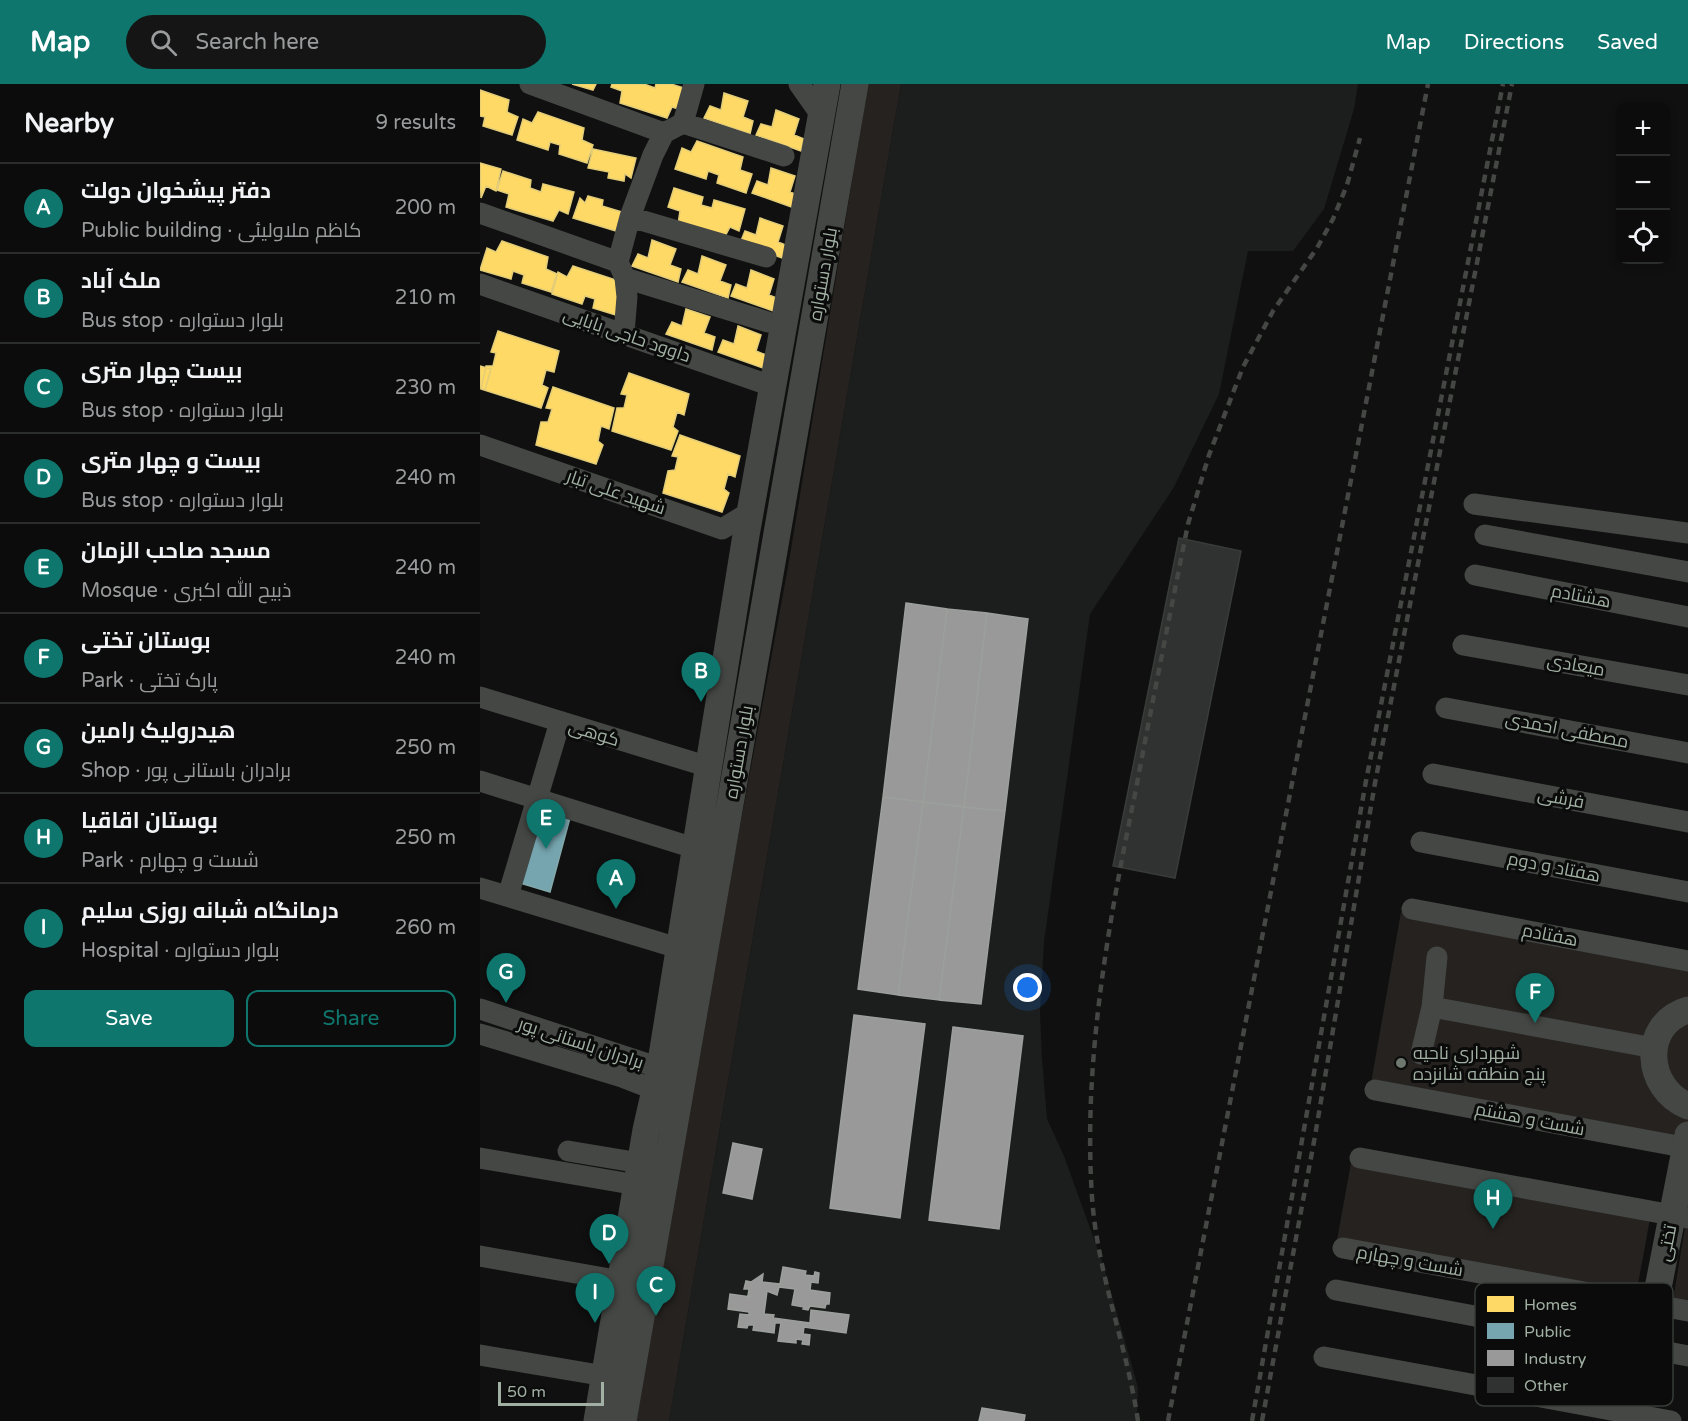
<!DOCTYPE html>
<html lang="en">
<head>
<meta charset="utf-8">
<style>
	:root { --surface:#0b0c0b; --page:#141514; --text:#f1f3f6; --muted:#9a9b9d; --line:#2b2c2c; --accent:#0f766e }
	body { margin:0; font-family:"Varela Round",Cairo,sans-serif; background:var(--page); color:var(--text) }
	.controls { position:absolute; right:18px; top:18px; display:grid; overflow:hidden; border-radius:12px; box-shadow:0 3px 9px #0003 }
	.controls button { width:54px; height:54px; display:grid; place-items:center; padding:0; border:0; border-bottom:2px solid var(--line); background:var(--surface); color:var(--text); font:30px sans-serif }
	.scale { position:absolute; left:18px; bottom:15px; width:106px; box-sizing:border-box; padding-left:6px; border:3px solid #a1b0a3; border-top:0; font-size:16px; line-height:21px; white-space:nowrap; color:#a1b0a3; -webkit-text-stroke:4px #0a0b0a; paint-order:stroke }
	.you { position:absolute; left:548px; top:904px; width:21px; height:21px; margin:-15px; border:4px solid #fff; border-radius:50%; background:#1a73e8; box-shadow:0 0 0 9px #1a73e833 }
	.badge { display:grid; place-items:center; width:39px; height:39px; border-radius:50%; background:var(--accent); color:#fff; font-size:20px; font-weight:700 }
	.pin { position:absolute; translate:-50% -50px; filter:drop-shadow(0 2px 3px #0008) }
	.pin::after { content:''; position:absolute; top:32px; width:21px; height:18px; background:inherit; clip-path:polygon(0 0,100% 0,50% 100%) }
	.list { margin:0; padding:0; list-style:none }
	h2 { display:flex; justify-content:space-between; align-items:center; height:78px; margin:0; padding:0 24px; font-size:26px }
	h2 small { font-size:20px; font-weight:400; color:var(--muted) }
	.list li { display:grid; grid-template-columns:39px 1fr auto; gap:18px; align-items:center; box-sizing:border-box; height:90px; padding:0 24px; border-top:2px solid var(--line) }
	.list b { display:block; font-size:22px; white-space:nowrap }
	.list p { margin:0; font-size:20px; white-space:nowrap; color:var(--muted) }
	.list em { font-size:20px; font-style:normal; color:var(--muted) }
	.actions { display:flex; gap:12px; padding:18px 24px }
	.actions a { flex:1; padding:14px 0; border:2px solid var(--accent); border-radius:12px; text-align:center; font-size:21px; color:var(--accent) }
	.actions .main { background:var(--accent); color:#fff }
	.icon { flex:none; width:33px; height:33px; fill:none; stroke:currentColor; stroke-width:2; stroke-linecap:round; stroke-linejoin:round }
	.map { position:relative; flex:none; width:1208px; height:1337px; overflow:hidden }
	header { display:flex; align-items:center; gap:36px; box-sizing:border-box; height:84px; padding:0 30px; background:var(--accent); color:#fff }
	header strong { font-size:28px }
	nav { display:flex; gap:33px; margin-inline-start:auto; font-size:21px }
	.search { width:420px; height:54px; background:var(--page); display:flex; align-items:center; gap:15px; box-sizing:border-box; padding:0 21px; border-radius:33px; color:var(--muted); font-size:22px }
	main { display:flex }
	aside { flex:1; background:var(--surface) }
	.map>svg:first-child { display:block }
	.built { fill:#1c1e1d }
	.green { fill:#25221f }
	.homes { fill:#ffd966; stroke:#e3cd78; stroke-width:1.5 }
	.public { fill:#76a5af; stroke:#83a8ab; stroke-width:1.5 }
	.industry { fill:#999; stroke:#9ba09c; stroke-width:1.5 }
	.building { fill:#2f3230; stroke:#383c39; stroke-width:1.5 }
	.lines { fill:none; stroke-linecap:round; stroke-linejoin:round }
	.minor { stroke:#444744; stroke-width:21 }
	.major { stroke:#444744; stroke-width:27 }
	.rail { stroke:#444744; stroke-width:4.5; stroke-dasharray:8 6; stroke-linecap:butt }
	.poi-dot { fill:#6e786f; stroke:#0a0b0a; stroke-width:2 }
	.labels { text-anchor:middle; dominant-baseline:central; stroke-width:6; stroke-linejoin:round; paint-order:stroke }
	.street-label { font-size:18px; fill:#a1b0a3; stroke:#0a0b0a }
	.poi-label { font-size:18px; fill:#a1b0a3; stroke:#0a0b0a; text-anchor:start }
	.key { fill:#0a0b0a; stroke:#373d38; stroke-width:1.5 }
	.key-label { font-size:16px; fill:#a1b0a3 }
</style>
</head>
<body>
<header>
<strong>Map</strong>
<div class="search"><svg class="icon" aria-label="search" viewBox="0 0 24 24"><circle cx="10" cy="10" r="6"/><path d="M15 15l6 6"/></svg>Search here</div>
<nav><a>Map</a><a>Directions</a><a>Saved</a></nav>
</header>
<main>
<aside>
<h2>Nearby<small>9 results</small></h2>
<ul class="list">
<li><span class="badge">A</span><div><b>دفتر پیشخوان دولت</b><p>Public building · کاظم ملاولیئی</p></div><em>200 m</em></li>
<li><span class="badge">B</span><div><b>ملک آباد</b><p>Bus stop · بلوار دستواره</p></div><em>210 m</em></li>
<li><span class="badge">C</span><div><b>بیست چهار متری</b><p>Bus stop · بلوار دستواره</p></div><em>230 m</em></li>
<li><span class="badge">D</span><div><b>بیست و چهار متری</b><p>Bus stop · بلوار دستواره</p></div><em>240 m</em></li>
<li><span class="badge">E</span><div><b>مسجد صاحب الزمان</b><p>Mosque · ذبیح الله اکبری</p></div><em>240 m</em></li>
<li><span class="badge">F</span><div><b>بوستان تختی</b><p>Park · پارک تختی</p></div><em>240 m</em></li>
<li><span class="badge">G</span><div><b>هیدرولیک رامین</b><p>Shop · برادران باستانی پور</p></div><em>250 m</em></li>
<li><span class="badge">H</span><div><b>بوستان اقاقیا</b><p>Park · شست و چهارم</p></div><em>250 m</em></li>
<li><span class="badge">I</span><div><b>درمانگاه شبانه روزی سلیم</b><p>Hospital · بلوار دستواره</p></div><em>260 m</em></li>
</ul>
<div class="actions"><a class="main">Save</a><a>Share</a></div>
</aside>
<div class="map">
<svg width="1208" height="1337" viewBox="0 0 1208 1337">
	<rect width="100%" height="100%" fill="#0f100f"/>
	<path class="built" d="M421,0h457l-4,25 -30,100 -31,42h-45l-29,143 -45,93 -84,127 -46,328 -4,71 2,45 5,61 17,37 39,108 35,123 -1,34h-468z"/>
	<path class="green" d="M388,0h33l-232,1337h-33l67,-395 85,-459z
		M921,828l287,51v176l-317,-56z
		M871,1079l299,56 -14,76 -299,-55z
		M1205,1143l3,1v74l-15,-2z"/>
	<path class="homes" d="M92,0h24l-3,6z
		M132,0h32l11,4 1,-4h15l16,5 -5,21 -10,-3 -5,11 -47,-15 2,-12 -11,-4z
		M0,6l29,10 -2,12 11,5 -6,18 -29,-9 2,-9 -5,-1z
		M244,9l24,8 -5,16 10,4 -3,13 -46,-16 6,-12 11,4z
		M296,26l23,9 -5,16 10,4 -3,12 -45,-16 5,-11 11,3z
		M58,28l46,16 -2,12 11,5 -6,18 -28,-9 1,-9 -10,-3 -2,8 -31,-10 6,-21 9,4z
		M217,57l46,16 -3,13 12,4 -6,19 -29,-10 2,-8 -11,-4 -2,8 -31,-10 7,-21 9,4z
		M113,65l43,9 -5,20 -6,-4 -1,7 -16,-3 1,-6 -21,-4z
		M0,79l21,6 -5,22 -10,-5 -5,12z
		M291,84l24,8 -5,16 10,4 -3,13 -45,-16 5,-12 11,4z
		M23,87l28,9 -1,8 11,4 2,-8 31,8 -6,22 -9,-4 -6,11 -47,-14 3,-13 -12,-4z
		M194,104l29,9 -2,8 11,3 2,-8 31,9 -6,22 -9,-4 -6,11 -46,-14 2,-13 -12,-4z
		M108,112l15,4 -1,6 20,6 -6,19 -43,-13 7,-20 5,5z
		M280,134l23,8 -5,16 10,4 -3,13 -45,-16 5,-12 11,4z
		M172,156l24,9 -6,16 11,4 -3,13 -46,-16 6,-12 10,4z
		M22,157l46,16 -2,12 11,5 -6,18 -29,-9 2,-8 -11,-4 -2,8 -31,-9 7,-22 9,4z
		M222,172l24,9 -6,16 11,4 -3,13 -46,-16 6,-12 10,4z
		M93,182l46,15 3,36 -29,-9 2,-9 -10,-3 -3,8 -30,-10 6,-22 9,5z
		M271,186l23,9 -5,16 10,4 -3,13 -45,-16 5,-12 11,4z
		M206,225l24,8 -6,16 11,4 -3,13 -46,-16 6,-12 10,4z
		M258,242l23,9 -5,16 10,4 -3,13 -45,-16 5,-12 11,4z
		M18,247l61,20 -5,21 -8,-2 -4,15 6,3 -7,20 -60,-19 5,-23h7l3,-13 -5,-1z
		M0,282l11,3 -6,21 -5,-2z
		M149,289l60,21 -5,21 -7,-3 -4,15 5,4 -7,19 -59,-19 5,-23h7l3,-13 -6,-1z
		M73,303l61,21 -5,21 -8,-3 -3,15 5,4 -7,19 -60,-19 5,-23h7l4,-13 -6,-1z
		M200,351l60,21 -5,21 -7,-3 -4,15 5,4 -7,19 -59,-19 5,-22 7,-1 3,-13 -6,-1z"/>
	<path class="public" d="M61,722l30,8 -21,78 -30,-9z"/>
	<path class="industry" d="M426,519l41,6 -24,193 -40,-5z
		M467,525l40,4 -23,194 -41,-5z
		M507,529l41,6 -23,192 -41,-4z
		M403,713l40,5 -25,193 -40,-6z
		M443,718l41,5 -25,193 -41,-5z
		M484,723l41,4 -24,193 -42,-4z
		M374,931l71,9 -25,194 -70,-10z
		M473,943l70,9 -24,193 -70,-9z
		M253,1059l29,6 -10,50 -29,-6z
		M303,1183l23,4 -1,4 9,1 1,-4 4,1 -1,10 -7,-1 -1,8 20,3 -1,11h-3l-1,4 -15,-2 -2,4 -5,-1 1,-2 -12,-2 3,-16 -16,-2 -2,8 -10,-4 -3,23 10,1 -1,3 37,5 1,-13 38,5 -3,18 -42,-6 -1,7 7,1 -1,10 -7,-1 1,-4 -7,-1v4l-18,-2 3,-18h-6l-1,10 -21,-3 1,-5h-6l-1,3 -9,-1 2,-13 9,1v-3l-21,-3 2,-15 21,3 -3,-1 1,-7h-5l2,-8 5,1 12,-8 -1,8 18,2z
		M502,1324l43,7 -1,6h-45z"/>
	<path class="building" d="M699,454l62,13 -66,327 -62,-12z"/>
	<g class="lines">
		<path class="minor" d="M50,0l134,49
			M319,0l24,34
			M203,39l101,33
			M0,129l138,49
			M150,133l136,40
			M145,194l143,44
			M0,200l294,103
			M144,249l3,-36 -2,-19 -7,-16 12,-45 23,-62 11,-22 19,-10 11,-39
			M0,361l242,84 28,-17
			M994,420l214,29
			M1005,451l203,37
			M995,491l213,42
			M983,561l225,40
			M0,613l229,70
			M966,624l242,45
			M953,690l255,48
			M0,697l214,67
			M941,758l267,50
			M0,804l198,60
			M28,812l52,-174
			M932,825l276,52
			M952,923l222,41
			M0,925l180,59 12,7
			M0,950l142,43 46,18
			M941,970l11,-47 5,-50
			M895,1006l313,58
			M88,1067l72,12
			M0,1074l157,27
			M880,1074l328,60
			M863,1164l345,63
			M0,1172l141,25
			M856,1206l352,66
			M0,1271l125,21
			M844,1273l347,64"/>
		<path class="major" d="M1208,926c-48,14 -43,79 0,96
			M117,1337l49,-291 14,-62 86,-533 81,-451
			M143,1337l232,-1337
			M1152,1337l56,-286"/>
		<path class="rail" d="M658,1337c-11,-75 -41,-148 -46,-224 -9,-134 16,-272 43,-403 17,-90 35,-180 53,-270l21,-69 34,-88 30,-56 44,-63 16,-29 14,-34 13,-47
			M688,1337l260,-1337
			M772,1337l114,-640 137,-697
			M782,1337l53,-285 60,-353 137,-699"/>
	</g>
	<circle class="poi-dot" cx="921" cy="979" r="6"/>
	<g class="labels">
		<g class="street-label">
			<text transform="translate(343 190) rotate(-80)">بلوار دستواره</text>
			<text transform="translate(147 251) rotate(19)">داوود حاجی بابایی</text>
			<text transform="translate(136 408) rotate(19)">شهید علی تبار</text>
			<text transform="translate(1101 512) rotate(11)">هشتادم</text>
			<text transform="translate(1096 581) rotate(10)">میعادی</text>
			<text transform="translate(1087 646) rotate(11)">مصطفی احمدی</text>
			<text transform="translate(114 649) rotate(17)">کوهی</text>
			<text transform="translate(259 668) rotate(-80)">بلوار دستواره</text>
			<text transform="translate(1081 714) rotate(11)">فرشی</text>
			<text transform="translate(1074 783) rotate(11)">هفتاد و دوم</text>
			<text transform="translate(1070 851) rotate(11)">هفتادم</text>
			<text transform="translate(101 959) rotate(18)">برادران باستانی پور</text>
			<text transform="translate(1050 1035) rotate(11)">شست و هشتم</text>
			<text transform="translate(1187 1159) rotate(-79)">تختی</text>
			<text transform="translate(930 1177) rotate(10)">شست و چهارم</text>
		</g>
		<g class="poi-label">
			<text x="933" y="969">شهرداری ناحیه<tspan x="933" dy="21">پنج منطقه شانزده</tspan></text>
		</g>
	</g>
	<rect x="995" y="1199" width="198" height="123" rx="9" class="key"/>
	<rect x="1007" y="1212" width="27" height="16" fill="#ffd966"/>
	<rect x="1007" y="1239" width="27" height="16" fill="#76a5af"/>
	<rect x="1007" y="1266" width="27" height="16" fill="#999"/>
	<rect x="1007" y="1293" width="27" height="16" fill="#2f3230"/>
	<g class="key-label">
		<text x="1044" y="1226">Homes</text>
		<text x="1044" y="1253">Public</text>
		<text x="1044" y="1280">Industry</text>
		<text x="1044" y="1307">Other</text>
	</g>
</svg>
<div class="controls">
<button>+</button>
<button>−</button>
<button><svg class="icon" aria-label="locate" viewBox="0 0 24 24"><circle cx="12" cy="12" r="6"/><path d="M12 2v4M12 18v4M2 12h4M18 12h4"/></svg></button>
</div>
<div class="scale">50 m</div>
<div class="you"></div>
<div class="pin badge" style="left:136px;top:825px">A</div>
<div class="pin badge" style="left:221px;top:618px">B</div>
<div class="pin badge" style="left:176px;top:1232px">C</div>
<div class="pin badge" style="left:129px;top:1180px">D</div>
<div class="pin badge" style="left:66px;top:765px">E</div>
<div class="pin badge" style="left:1055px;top:939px">F</div>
<div class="pin badge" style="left:26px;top:919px">G</div>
<div class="pin badge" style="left:1013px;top:1145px">H</div>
<div class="pin badge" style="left:115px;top:1239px">I</div>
</div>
</main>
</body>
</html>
